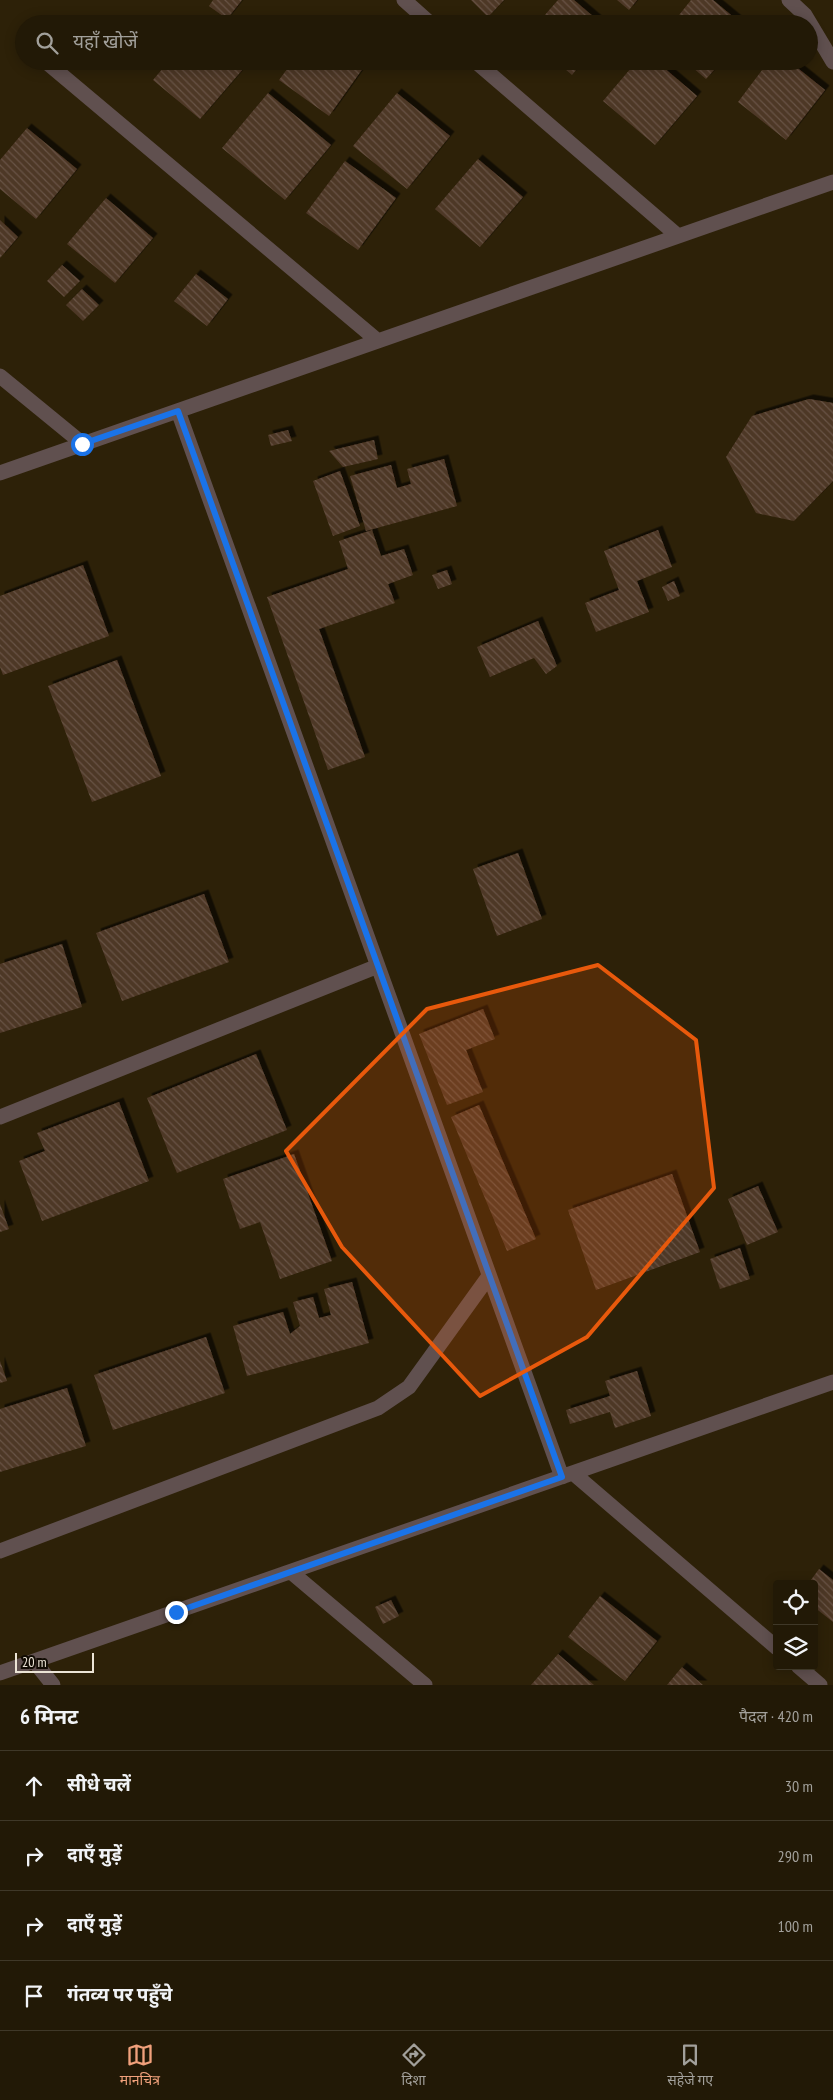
<!DOCTYPE html>
<html lang="hi">
<head>
<meta charset="utf-8">
<style>
	:root { --surface:#221906; --page:#2e2614; --text:#f1f3f6; --muted:#a2a09b; --line:#3f3828; --accent:#f1a17c }
	body { margin:0; font-family:"PT Sans Narrow","Noto Sans Devanagari",sans-serif; background:var(--page); color:var(--text) }
	.controls { position:absolute; right:15px; bottom:15px; display:grid; overflow:hidden; border-radius:5px; box-shadow:0 2px 12px #0003 }
	.controls button { width:45px; height:45px; display:grid; place-items:center; padding:0; border:0; border-bottom:1px solid var(--line); background:var(--surface); color:var(--text); font:25px sans-serif }
	.scale { position:absolute; left:15px; bottom:12px; width:79px; box-sizing:border-box; padding-left:5px; border:2px solid #ece4d6; border-top:0; font-size:14px; line-height:18px; white-space:nowrap; color:#ece4d6; -webkit-text-stroke:4px #110b03; paint-order:stroke }
	.stop { position:absolute; width:15px; height:15px; margin:-11px; border:4px solid #1a73e8; border-radius:50%; background:#fff }
	.stop.end { background:#1a73e8; border-color:#fff; box-shadow:0 1px 5px #0008 }
	.list { margin:0; padding:0; list-style:none }
	h2 { display:flex; justify-content:space-between; align-items:center; height:65px; margin:0; padding:0 20px; font-size:21px }
	h2 small { font-size:16px; font-weight:400; color:var(--muted) }
	.list li { display:grid; grid-template-columns:32px 1fr auto; gap:15px; align-items:center; box-sizing:border-box; height:70px; padding:0 20px; border-top:1px solid var(--line) }
	.list b { display:block; font-size:19px; white-space:nowrap }
	.list em { font-size:16px; font-style:normal; color:var(--muted) }
	.icon { flex:none; width:28px; height:28px; fill:none; stroke:currentColor; stroke-width:2; stroke-linecap:round; stroke-linejoin:round }
	.map { position:relative; flex:none; width:833px; height:1685px; overflow:hidden }
	.search { position:absolute; background:var(--surface); box-shadow:0 2px 12px #0003; left:15px; right:15px; top:15px; height:55px; display:flex; align-items:center; gap:12px; box-sizing:border-box; padding:0 18px; border-radius:28px; color:var(--muted); font-size:19px }
	.sheet { height:345px; background:var(--surface) }
	nav { display:flex; justify-content:space-around; align-items:center; box-sizing:border-box; height:70px; border-top:1px solid var(--line); background:var(--surface); font-size:14px; color:var(--muted) }
	nav a { display:grid; justify-items:center; gap:2px }
	nav .on { color:var(--accent) }
	.map>svg:first-child { display:block }
	.building { fill:url(#building-back-hatch); filter:url(#shadow) }
	.lines { fill:none; stroke-linecap:round; stroke-linejoin:round }
	.minor { stroke:#60504f; stroke-width:15 }
	.route { stroke:#1a73e8; stroke-width:6 }
	.marked { fill:#e8590c; fill-opacity:0.2; stroke:#e8590c; stroke-width:4; stroke-linejoin:round }
</style>
</head>
<body>
<div class="map">
<svg width="833" height="1685" viewBox="0 0 833 1685">
	<defs>
		<pattern id="building-back-hatch" width="6" height="6" patternUnits="userSpaceOnUse" patternTransform="scale(1.25)"><rect width="6" height="6" fill="#4e3726"/><path d="M-1 5l2 2M0 0l6 6M5-1l2 2" fill="none" stroke="#685445"/></pattern>
		<filter id="shadow"><feDropShadow dx="4.5" dy="-4.5" stdDeviation="0" flood-color="#0009"/></filter>
	</defs>
	<rect width="100%" height="100%" fill="#2d2108"/>
	<path class="building" d="M213,0h29l-15,19 -18,-13z
		M471,0h33l-16,17z
		M558,0h16l28,24h-65z
		M617,0h20l-8,10z
		M691,0h22l29,24h-70z
		M169,61h64l10,8 -43,50 -47,-39z
		M293,61h69l4,3 -37,52 -50,-36z
		M556,61h27l-11,14z
		M637,61h19l41,35 -42,49 -52,-44z
		M685,61h37l-16,18z
		M769,61h20l36,29 -39,50 -48,-38z
		M268,93l63,52 -46,55 -63,-52z
		M397,93l53,43 -43,53 -54,-43z
		M27,128l50,41 -41,50 -36,-30v-29z
		M478,159l45,38 -43,50 -45,-38z
		M345,161l51,37 -38,52 -52,-37z
		M106,198l47,40 -38,45 -48,-39z
		M0,220l18,17 -18,21z
		M62,265l18,16 -16,16 -17,-16z
		M196,274l32,25 -21,27 -33,-25z
		M82,289l17,16 -16,16 -17,-16z
		M809,399l24,4v78l-39,40 -38,-8 -30,-56 26,-41z
		M288,430l4,11 -21,5 -3,-11z
		M374,440l4,19 -35,8 -14,-16z
		M444,459l13,47 -91,25 -16,-55 41,-11 6,23 14,-4 -4,-15z
		M340,471l20,55 -27,10 -20,-55z
		M372,530l9,26 23,-7 9,26 -25,9 7,19 -76,26 46,128 -37,13 -61,-173 81,-28 -9,-28z
		M658,530l14,37 -35,14 12,31 -53,20 -11,-29 34,-13 -15,-39z
		M83,565l26,71 -106,39 -3,-8v-71z
		M447,570l5,14 -14,5 -6,-14z
		M674,581l6,15 -12,5 -6,-14z
		M538,621l19,45 -11,8 -12,-16 -44,19 -13,-30z
		M117,660l44,116 -69,26 -44,-116z
		M518,853l24,66 -45,17 -24,-67z
		M204,894l25,68 -107,39 -26,-68z
		M62,944l20,63 -82,26v-69z
		M483,1009l12,30 -29,11 17,42 -36,13 -28,-71z
		M256,1054l31,76 -110,43 -30,-75z
		M119,1102l30,79 -107,40 -23,-60 26,-10 -8,-18z
		M479,1105l57,134 -29,12 -56,-134z
		M294,1154l38,107 -52,18 -20,-57 -20,7 -17,-50z
		M672,1174l28,78 -104,38 -28,-80z
		M758,1186l20,46 -31,13 -19,-46z
		M0,1204l9,25 -9,3z
		M740,1248l10,31 -30,10 -10,-30z
		M352,1282l17,61 -122,33 -14,-50 50,-14 7,22 10,-8 -7,-24 20,-5 6,21 12,-3 -7,-26z
		M206,1337l19,56 -112,37 -19,-55z
		M0,1361l7,20 -7,2z
		M637,1371l14,45 -36,12 -5,-16 -40,12 -4,-14 44,-14 -5,-15z
		M67,1388l19,58 -86,26v-63z
		M819,1569l14,11v42l-19,-15v-23h-6z
		M600,1596l57,45 -32,40 -57,-44z
		M391,1600l8,16 -16,8 -8,-17z
		M558,1654l36,31h-63z
		M682,1667l21,18h-36z"/>
	<g class="lines">
		<path class="minor" d="M404,0l27,24
			M789,0l16,15 28,47
			M45,61l333,280
			M475,61l203,175
			M0,376l83,68
			M178,411l384,1066
			M0,473l833,-291
			M0,1117l378,-151
			M573,1473l204,175
			M0,1551l378,-143 31,-21 80,-111
			M291,1572l134,113
			M34,1661l19,24
			M798,1666l22,19
			M0,1673l833,-291"/>
	</g>
	<g class="lines">
		<path class="route" d="M82,444l96,-33 384,1066 -386,135"/>
	</g>
	<path class="marked" d="M598,965l98,75 18,148 -127,149 -107,59 -138,-149 -56,-96 141,-142z"/>
</svg>
<div class="controls">
<button><svg class="icon" aria-label="locate" viewBox="0 0 24 24"><circle cx="12" cy="12" r="6"/><path d="M12 2v4M12 18v4M2 12h4M18 12h4"/></svg></button>
<button><svg class="icon" aria-label="layers" viewBox="0 0 24 24"><path d="M12 4l9 5-9 5-9-5zM3 14l9 5 9-5"/></svg></button>
</div>
<div class="scale">20 m</div>
<div class="stop" style="left:82px;top:444px"></div>
<div class="stop end" style="left:176px;top:1612px"></div>
<div class="search"><svg class="icon" aria-label="search" viewBox="0 0 24 24"><circle cx="10" cy="10" r="6"/><path d="M15 15l6 6"/></svg>यहाँ खोजें</div>
</div>
<section class="sheet">
<h2>6 मिनट<small>पैदल · 420 m</small></h2>
<ul class="list">
<li><svg class="icon" aria-label="ahead" viewBox="0 0 24 24"><path d="M12 20V5M6 11l6-6 6 6"/></svg><div><b>सीधे चलें</b></div><em>30 m</em></li>
<li><svg class="icon" aria-label="right" viewBox="0 0 24 24"><path d="M7 20v-9h11M14 6l5 5-5 5"/></svg><div><b>दाएँ मुड़ें</b></div><em>290 m</em></li>
<li><svg class="icon" aria-label="right" viewBox="0 0 24 24"><path d="M7 20v-9h11M14 6l5 5-5 5"/></svg><div><b>दाएँ मुड़ें</b></div><em>100 m</em></li>
<li><svg class="icon" aria-label="arrive" viewBox="0 0 24 24"><path d="M6 21V4h12l-3 4 3 4H6"/></svg><div><b>गंतव्य पर पहुँचे</b></div></li>
</ul>
</section>
<nav>
<a class="on"><svg class="icon" aria-label="map" viewBox="0 0 24 24"><path d="M3 6l6-2 6 2 6-2v14l-6 2-6-2-6 2zM9 4v14M15 6v14"/></svg>मानचित्र</a>
<a><svg class="icon" aria-label="directions" viewBox="0 0 24 24"><path d="M12 3l9 9-9 9-9-9zM9 14v-3h6M13 9l2 2-2 2"/></svg>दिशा</a>
<a><svg class="icon" aria-label="saved" viewBox="0 0 24 24"><path d="M7 4h10v16l-5-4-5 4z"/></svg>सहेजे गए</a>
</nav>
</body>
</html>
